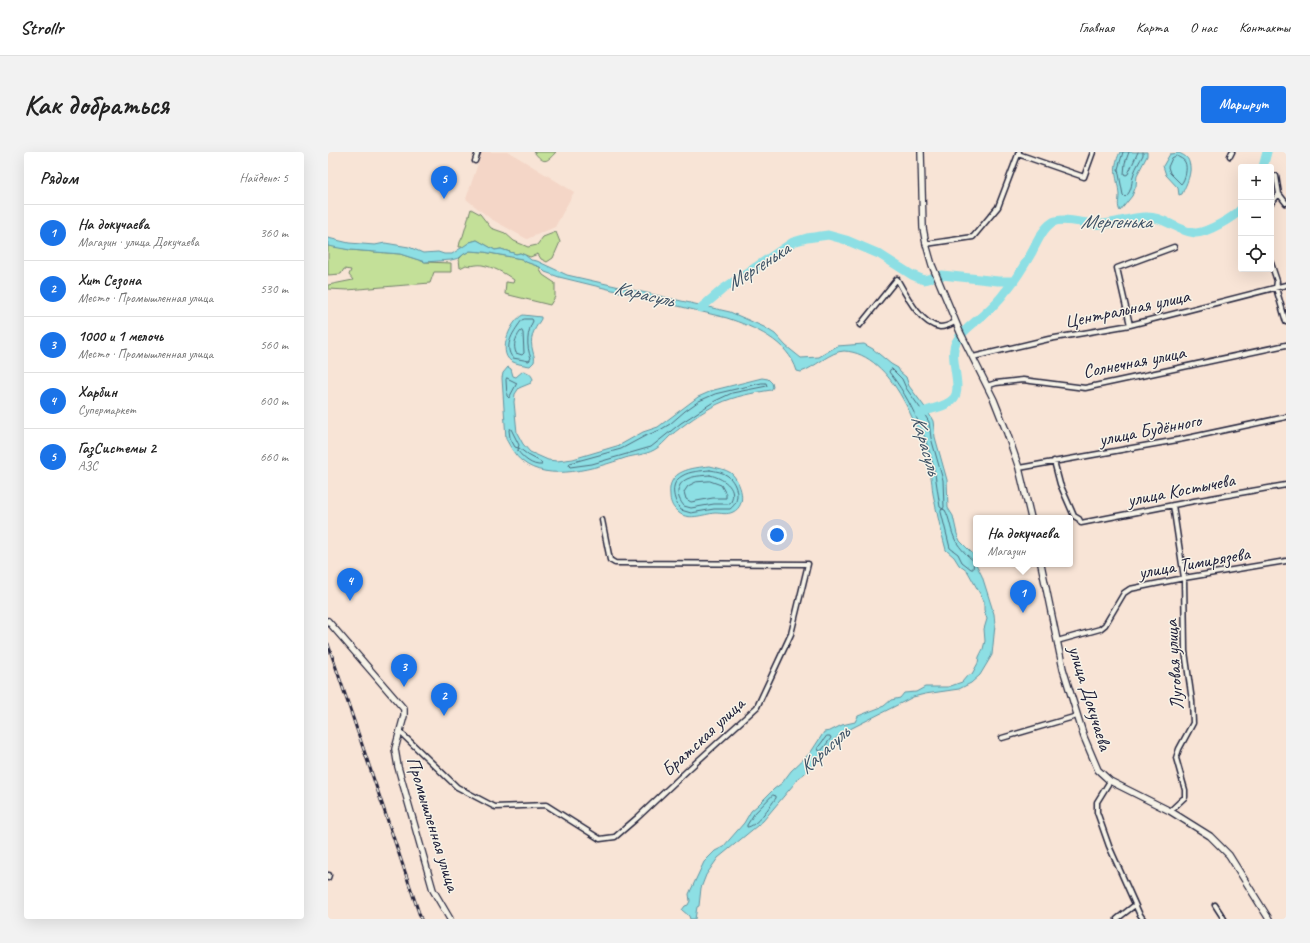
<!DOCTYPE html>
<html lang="ru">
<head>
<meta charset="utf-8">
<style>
	:root { --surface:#fff; --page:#f2f2f2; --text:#222; --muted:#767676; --line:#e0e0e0; --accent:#1a73e8 }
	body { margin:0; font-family:Caveat,sans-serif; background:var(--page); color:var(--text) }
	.controls { position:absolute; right:12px; top:12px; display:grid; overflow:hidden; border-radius:4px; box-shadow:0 4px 16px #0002 }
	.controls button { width:36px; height:36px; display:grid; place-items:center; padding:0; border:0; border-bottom:1px solid var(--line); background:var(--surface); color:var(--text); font:20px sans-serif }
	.you { position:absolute; left:449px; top:383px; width:14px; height:14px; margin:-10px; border:3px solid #fff; border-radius:50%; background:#1a73e8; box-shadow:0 0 0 6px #1a73e833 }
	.badge { display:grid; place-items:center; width:26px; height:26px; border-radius:50%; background:var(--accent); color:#fff; font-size:13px; font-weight:700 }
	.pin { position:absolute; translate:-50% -33px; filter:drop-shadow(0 1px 2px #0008) }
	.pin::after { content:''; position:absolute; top:21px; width:14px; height:12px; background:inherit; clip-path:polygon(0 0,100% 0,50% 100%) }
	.popup { position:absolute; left:645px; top:363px; width:100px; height:52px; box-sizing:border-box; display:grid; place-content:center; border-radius:4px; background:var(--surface); filter:drop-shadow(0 1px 3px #0005); font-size:13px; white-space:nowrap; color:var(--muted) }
	.popup b { font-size:15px; color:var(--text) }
	.popup::after { content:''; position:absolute; left:50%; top:100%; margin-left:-8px; border:8px solid transparent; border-top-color:var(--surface) }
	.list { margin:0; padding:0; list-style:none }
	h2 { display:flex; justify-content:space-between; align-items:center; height:52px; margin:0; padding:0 16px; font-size:17px }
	h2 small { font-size:13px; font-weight:400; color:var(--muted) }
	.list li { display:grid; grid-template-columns:26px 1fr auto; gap:12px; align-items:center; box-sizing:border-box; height:56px; padding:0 16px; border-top:1px solid var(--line) }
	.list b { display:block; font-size:15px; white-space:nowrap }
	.list p { margin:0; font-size:13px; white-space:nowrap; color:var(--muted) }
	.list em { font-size:13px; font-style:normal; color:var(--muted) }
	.icon { flex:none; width:22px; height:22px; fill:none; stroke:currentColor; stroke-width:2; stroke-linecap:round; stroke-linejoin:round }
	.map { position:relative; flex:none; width:958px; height:767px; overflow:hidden; border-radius:4px }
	header { display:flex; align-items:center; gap:24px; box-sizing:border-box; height:56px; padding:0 20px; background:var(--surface); border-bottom:1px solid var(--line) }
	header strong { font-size:19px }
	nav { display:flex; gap:22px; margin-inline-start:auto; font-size:14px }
	.intro { display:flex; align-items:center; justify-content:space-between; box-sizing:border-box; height:96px; padding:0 24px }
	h1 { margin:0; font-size:28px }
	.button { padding:10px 18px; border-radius:4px; background:var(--accent); color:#fff; font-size:14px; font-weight:700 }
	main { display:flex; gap:24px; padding:0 24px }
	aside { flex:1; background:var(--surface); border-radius:4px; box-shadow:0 4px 16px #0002 }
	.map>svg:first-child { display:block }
	.built { fill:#f4d6c7 }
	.green { fill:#c3e098; stroke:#72816a }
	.water { fill:#8ddfe4; stroke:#6293a0 }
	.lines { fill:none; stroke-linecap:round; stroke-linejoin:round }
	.shore { stroke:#4d6e7f; stroke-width:1 }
	.river { stroke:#8ddfe4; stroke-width:9 }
	.street-casing { stroke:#22223b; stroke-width:7 }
	.secondary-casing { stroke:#22223b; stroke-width:8 }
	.street { stroke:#f7f3e8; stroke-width:4 }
	.secondary { stroke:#f7f3e8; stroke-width:5.5 }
	.rail-casing { stroke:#22223b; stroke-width:3 }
	.rail { stroke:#f7f3e8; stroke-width:1.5; stroke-dasharray:4.5; stroke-linecap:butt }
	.labels { text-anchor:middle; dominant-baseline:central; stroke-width:3; stroke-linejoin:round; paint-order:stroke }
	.street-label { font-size:19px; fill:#22223b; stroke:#f7f3e8 }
	.water-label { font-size:20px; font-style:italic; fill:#3d5165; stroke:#f7f3e8 }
</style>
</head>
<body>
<header>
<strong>Strollr</strong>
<nav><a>Главная</a><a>Карта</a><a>О нас</a><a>Контакты</a></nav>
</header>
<div class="intro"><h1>Как добраться</h1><a class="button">Маршрут</a></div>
<main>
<aside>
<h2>Рядом<small>Найдено: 5</small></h2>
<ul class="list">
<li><span class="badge">1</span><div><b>На докучаева</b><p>Магазин · улица Докучаева</p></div><em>360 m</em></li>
<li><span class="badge">2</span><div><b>Хит Сезона</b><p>Место · Промышленная улица</p></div><em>530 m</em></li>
<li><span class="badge">3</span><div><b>1000 и 1 мелочь</b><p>Место · Промышленная улица</p></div><em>560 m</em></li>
<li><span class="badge">4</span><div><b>Харбин</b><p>Супермаркет</p></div><em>600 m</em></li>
<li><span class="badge">5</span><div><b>ГазСистемы 2</b><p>АЗС</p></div><em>660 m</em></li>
</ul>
</aside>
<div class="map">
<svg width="958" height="767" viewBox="0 0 958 767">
	<rect width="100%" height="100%" fill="#f8e4d6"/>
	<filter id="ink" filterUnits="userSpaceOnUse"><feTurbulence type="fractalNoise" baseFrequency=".025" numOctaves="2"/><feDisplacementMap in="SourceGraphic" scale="8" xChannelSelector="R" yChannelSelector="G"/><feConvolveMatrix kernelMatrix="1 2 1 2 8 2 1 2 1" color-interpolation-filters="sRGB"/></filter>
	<g filter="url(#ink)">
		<path class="built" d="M154,0h27l65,40 -19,35 -28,12 -36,-20 -25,-20z"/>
		<path class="green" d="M206,0h22c-10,11 -12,12 -22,0z
			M143,57l9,5 11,14 14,5 9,8 14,6 9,-2 6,-8 13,-5 4,10 -7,16 -6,4 -6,-3 -3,-5 -8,3 -10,-4 -4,1 -15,-5 -6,1 -18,-10 -7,2 -6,5h-5l1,-5 3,-6z
			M0,93l22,5 50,4 25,8 26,1v9h-17l-4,11 -83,7 -19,-1v-4l25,-5 -4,-5 2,-5 -7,-1 -3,5 -13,1z
			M142,99l14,1 38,7 4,3 14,5v3l3,5 12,8v14l-5,8 -45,-11 1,-12 7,1 1,-3c-9,-7 -21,-13 -32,-15 -6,-1 -10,2 -16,0l-6,3 -1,-9 5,-5z"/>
		<path class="water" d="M792,0h27v4l-10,19 -1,11 -4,10 -12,15c-3,-5 -1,-10 -1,-16 -1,-18 -8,-24 1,-43z
			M851,1c4,2 9,4 10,9 4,10 -3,23 -7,32l-3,1 -1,-7 -12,-13 -3,-9 7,-12z
			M0,86l21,5 26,2 10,-2 24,4 14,6 15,-1 6,2h8l18,-12 7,-2 18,10 6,-1 15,5 4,-1 5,2 6,5 6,1 30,14 163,37 34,15 11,7 11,12 15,12 18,-1 18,-11 27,-2 9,5 18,15 7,4 2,4 6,5 3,9 18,24 6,11 2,16 12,43 1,28 5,8 4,18 3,7 13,13 3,10 6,12 12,38 1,11 -3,30 -12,20 -9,8 -12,6 -34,5 -12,3 -61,31 -16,10 -14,19 -18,17 -6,4 -4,6 -31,37 -45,37 -12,17 -5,13 -2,18 -2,1 -2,12h-5l-1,-3 -7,-6 3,-4 3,-1 2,-4 -1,-7 15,-32 11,-11 8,-4 21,-24 7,-12 7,-6 16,-16 8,-6 9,-12 20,-19 13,-20 6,-1 12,-6 13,-3 3,-6 26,-10 7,-6 9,-2 4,-5 12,-1 9,-5h23l14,-5 5,-6 5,-2 6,-11 1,-6 4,-8 2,-8 -1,-12 3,-10 -3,-9v-9l-16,-29 -9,-7 -5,-8 -8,-7c-5,-18 -9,-37 -13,-56 -1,-7 -1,-14 -3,-21 -8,-39 -37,-120 -86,-122 -13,0 -30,17 -43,21l-4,-1c-9,-30 -43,-44 -70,-53l-168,-41 -14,-5 -5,-5 -14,-5 -4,-3 -38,-7 -14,-1 -6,3 -5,4 -8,2 -26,2 -25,-8 -50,-4 -22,-4z
			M195,163l18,2v2c-8,13 -12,18 -8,33 1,4 2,6 1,10l-4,4c-6,-1 -14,-2 -19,-5 -14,-9 0,-41 12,-46z
			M180,215l3,2 2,7 3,1 7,-6c5,1 8,3 10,8l-2,4 -12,5 -4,6 -1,8 3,31 6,11 7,8 18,8 9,1 16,-2 47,-14 23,-13 15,-5 40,-30 16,-7 48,-12 6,1 4,4 1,4 -2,3c-18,3 -36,6 -53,14 -17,8 -33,20 -48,32 -5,5 -10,11 -16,14 -9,5 -20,5 -29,8 -29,10 -77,25 -103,3 -7,-5 -12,-15 -16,-22l-4,-61 1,-5z
			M382,314c7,2 15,3 21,7 10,9 17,32 2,39 -6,3 -12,1 -18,1 -12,1 -28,9 -38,-2 -5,-4 -7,-10 -7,-16 -3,-25 22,-27 40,-29z"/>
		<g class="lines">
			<path class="shore" d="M795,0l-5,17 5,26 2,2c8,-6 6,-16 9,-24 2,-6 6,-12 9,-18v-3
				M801,0l-4,11 -1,11 2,1 2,-1 10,-22
				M849,4c2,2 7,3 8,6 3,6 0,18 -4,22l-11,-11 -2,-6 4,-9z
				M197,167h7l1,2c-6,11 -7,25 -2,37l-2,3 -16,-3c-11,-12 2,-28 9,-38z
				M194,179l1,2 1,20 -2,2 -6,-2c-3,-8 -1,-14 4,-21z
				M564,217l10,10 4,9 17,24 6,10 2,16 12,42 1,27 -1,2 -3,-2c-2,-11 -3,-22 -5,-33 -7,-34 -24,-75 -46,-102l1,-2z
				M179,226l10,5 -8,15 -2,-2 -1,-16z
				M434,231h4l1,3 -35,7 -17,8 -34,22 -30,24 -59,17 -22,3 -1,-1 1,-3 51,-14 24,-13 15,-6 10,-6 15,-13 14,-10 16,-7z
				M183,277l8,16 -1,3 -3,-1 -5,-9 -1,-8z
				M191,296l9,7 13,7 1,3c-10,1 -19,-7 -24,-14z
				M382,318c6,1 13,2 18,6 10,9 13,25 2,33h-16l-23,4 -10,-3c-8,-10 -12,-27 1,-34 8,-5 19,-5 28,-6z
				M382,323c12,3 28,12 21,27l-3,2h-14l-23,4 -7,-2c-4,-5 -6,-9 -6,-15 2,-15 20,-15 32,-16z
				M382,329l11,4 5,9v4h-13l-22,4 -5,-3 -2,-7 4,-6 8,-4z
				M614,357l3,1c5,9 5,18 9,27 2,7 14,20 20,24l-1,8h-2l-9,-7 -4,-8 -8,-6 -9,-36z
				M499,584h3l1,2 -9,12 -3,1 -1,-3z
				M445,643l3,1v2c-6,8 -20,29 -29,29v-2l7,-11z"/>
			<path class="river" d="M935,15l4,-15
				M611,124l3,-1 56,6h16
				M373,156l22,-19 70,-47 14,-4 21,-3 18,5 33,14 33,21 12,5 7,-2
				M591,262c10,-6 27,-6 35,-16 9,-12 -6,-41 2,-56 6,-11 17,-18 26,-26 8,-7 17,-15 23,-24 11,-12 19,-26 27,-40 5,-10 11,-24 21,-30 9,-5 30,1 41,2 19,2 35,-8 54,-7 13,0 22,8 34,12 3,2 10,4 14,4 12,-1 37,-15 45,-24"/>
			<defs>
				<path id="street" d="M690,2l66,23 9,-25
					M902,4l2,-4
					M147,9l3,-9
					M951,42l7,9
					M943,51l8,-9 -3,-18
					M598,92l47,-7 25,-30 21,-55
					M943,111l6,18 -1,7 10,34
					M532,173l37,-46c9,16 24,46 43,48 6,0 11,-3 15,-5
					M802,173l-13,-57 57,-21
					M645,205l76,-18 81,-14 156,-40
					M659,234l9,-3 27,-3 62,8 201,-43
					M726,309l6,23 14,32 5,3 2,4 113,-22 92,-16
					M691,316l164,-29 103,-22
					M729,489l43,-12 5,-4 19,-32 6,-4 54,-11 102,-17
					M72,580l57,55 38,20 51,-2 54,34 15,-2 22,-19 53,-50 67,-61 34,-73 17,-70 -193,-1 -5,-3 -8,-40
					M674,586l75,-22
					M782,629l-13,21v10l12,34 30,67 4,6
					M842,659l15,-14v-7l-9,-32 3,-9 14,-26 -1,-22 -7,-50 -1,-73 -11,-73
					M0,723h1l-1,3
					M887,753l9,14
					M789,767l18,-14"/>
				<path id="secondary" d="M593,0l2,76 3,16 6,21 28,67 34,68 13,33 12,35 12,50
					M713,412l22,105 21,68 14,33 12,11 60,30 40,25 19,19 40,64
					M0,469l76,88v7l-9,33 3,18 35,123 17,29"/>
			</defs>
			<use href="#street" class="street-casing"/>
			<use href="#secondary" class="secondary-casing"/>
			<use href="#street" class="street"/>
			<use href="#secondary" class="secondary"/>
			<defs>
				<path id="rail" d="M0,492l93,275"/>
			</defs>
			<use href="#rail" class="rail-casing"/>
			<use href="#rail" class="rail"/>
		</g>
	</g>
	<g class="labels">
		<g class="street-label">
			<text transform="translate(799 157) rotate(-12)">Центральная улица</text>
			<text transform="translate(806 210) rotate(-11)">Солнечная улица</text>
			<text transform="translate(822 278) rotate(-11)">улица Будённого</text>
			<text transform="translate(853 338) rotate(-11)">улица Костычева</text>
			<text transform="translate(866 411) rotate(-10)">улица Тимирязева</text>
			<text transform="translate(846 513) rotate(-94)">Луговая улица</text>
			<text transform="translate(762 546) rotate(73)">улица Докучаева</text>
			<text transform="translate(375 585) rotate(-43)">Братская улица</text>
			<text transform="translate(105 672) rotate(73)">Промышленная улица</text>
		</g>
		<g class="water-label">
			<text x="788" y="69">Мергенька</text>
			<text transform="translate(430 114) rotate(-33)">Мергенька</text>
			<text transform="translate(316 142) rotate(13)">Карасуль</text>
			<text transform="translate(598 293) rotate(74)">Карасуль</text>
			<text transform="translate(496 598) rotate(-42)">Карасуль</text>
		</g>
	</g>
</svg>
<div class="controls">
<button>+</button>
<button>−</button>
<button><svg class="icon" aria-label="locate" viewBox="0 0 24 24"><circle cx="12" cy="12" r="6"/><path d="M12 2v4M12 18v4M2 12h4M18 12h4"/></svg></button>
</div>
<div class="you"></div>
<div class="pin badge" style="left:695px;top:461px">1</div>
<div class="popup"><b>На докучаева</b>Магазин</div>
<div class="pin badge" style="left:116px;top:564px">2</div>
<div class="pin badge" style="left:76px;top:535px">3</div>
<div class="pin badge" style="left:22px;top:449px">4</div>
<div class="pin badge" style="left:116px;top:47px">5</div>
</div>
</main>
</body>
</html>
